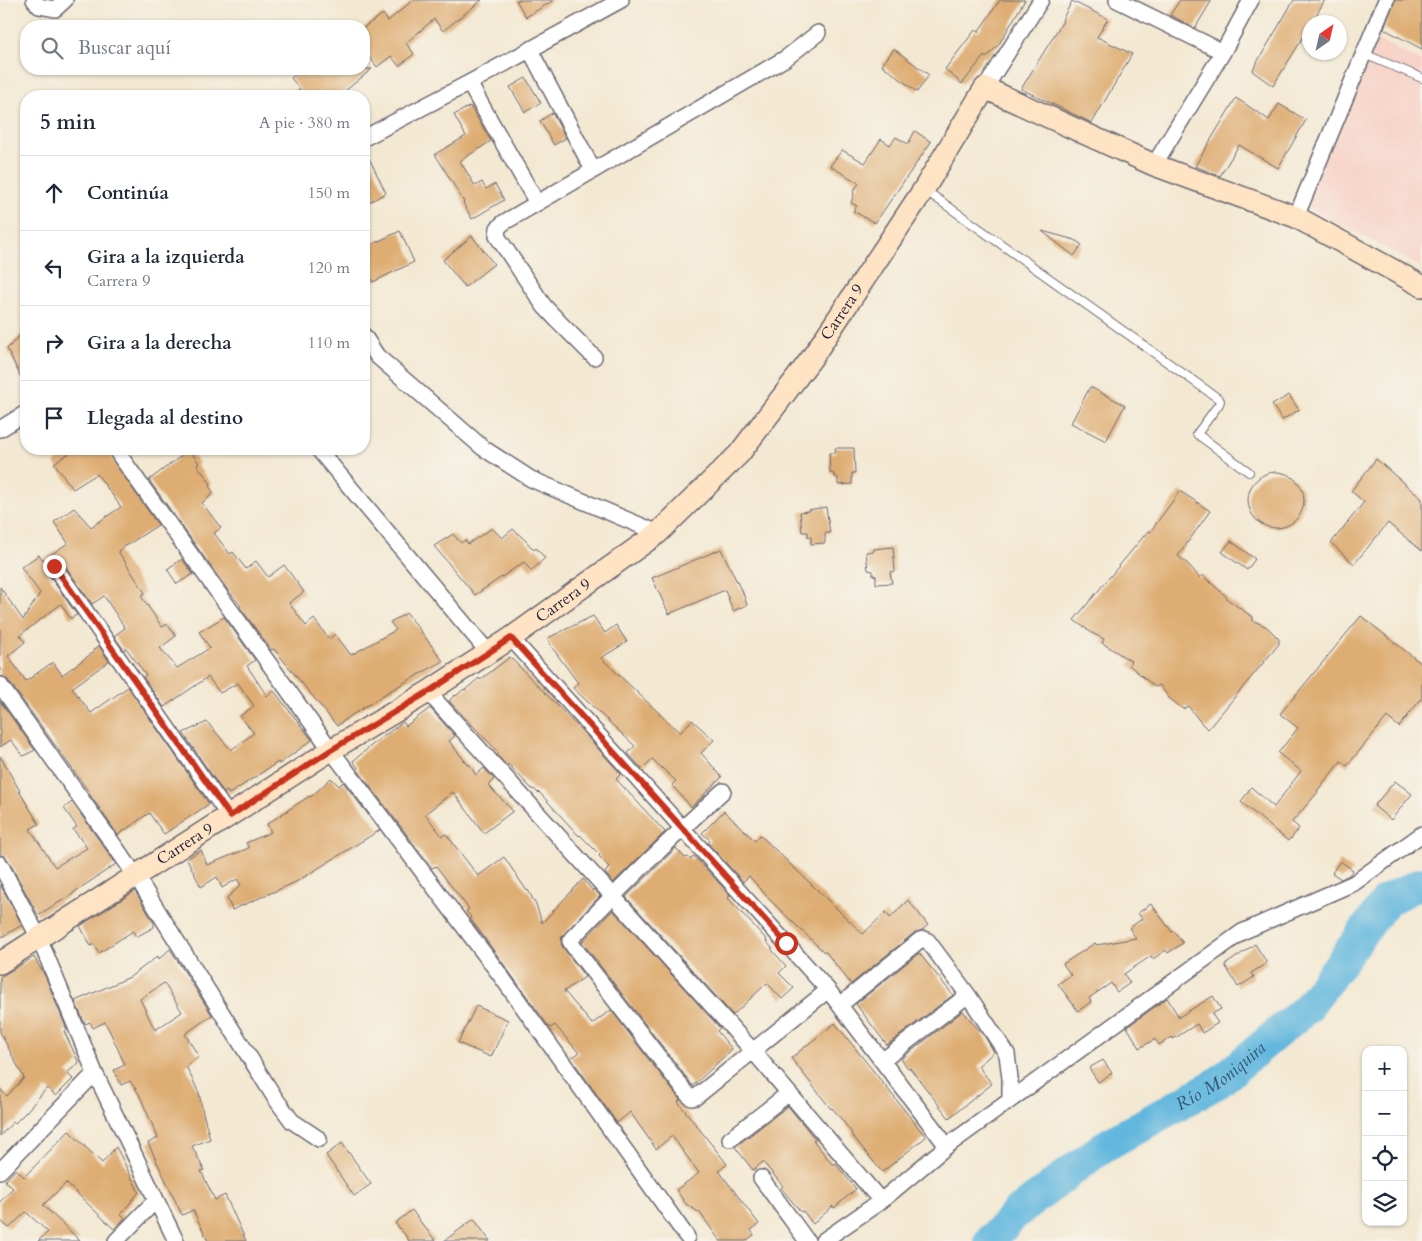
<!DOCTYPE html>
<html lang="es">
<head>
<meta charset="utf-8">
<style>
	:root { --surface:#fff; --page:#f2f2f3; --text:#1f2937; --muted:#747a83; --line:#e0e1e3 }
	body { margin:0; font-family:Cardo,serif; background:var(--page); color:var(--text) }
	.controls { position:absolute; right:15px; bottom:15px; display:grid; overflow:hidden; border-radius:10px; box-shadow:0 1px 4px #0004 }
	.controls button { width:45px; height:45px; display:grid; place-items:center; padding:0; border:0; border-bottom:1px solid var(--line); background:var(--surface); color:var(--text); font:25px sans-serif }
	.compass { position:absolute; left:1302px; top:15px; width:45px; height:45px; border-radius:50%; background:var(--surface); box-shadow:0 1px 4px #0004; rotate:34deg }
	.stop { position:absolute; width:15px; height:15px; margin:-11px; border:4px solid #c8321e; border-radius:50%; background:#fff }
	.stop.end { background:#c8321e; border-color:#fff; box-shadow:0 1px 5px #0008 }
	.list { margin:0; padding:0; list-style:none }
	h2 { display:flex; justify-content:space-between; align-items:center; height:65px; margin:0; padding:0 20px; font-size:21px }
	h2 small { font-size:16px; font-weight:400; color:var(--muted) }
	.list li { display:grid; grid-template-columns:32px 1fr auto; gap:15px; align-items:center; box-sizing:border-box; height:75px; padding:0 20px; border-top:1px solid var(--line) }
	.list b { display:block; font-size:19px; white-space:nowrap }
	.list p { margin:0; font-size:16px; white-space:nowrap; color:var(--muted) }
	.list em { font-size:16px; font-style:normal; color:var(--muted) }
	.icon { flex:none; width:28px; height:28px; fill:none; stroke:currentColor; stroke-width:2; stroke-linecap:round; stroke-linejoin:round }
	.map { position:relative; flex:none; width:1422px; height:1241px; overflow:hidden }
	.search { position:absolute; background:var(--surface); box-shadow:0 1px 4px #0004; left:20px; top:20px; width:350px; height:55px; display:flex; align-items:center; gap:12px; box-sizing:border-box; padding:0 18px; border-radius:20px; color:var(--muted); font-size:19px }
	.panel { position:absolute; background:var(--surface); box-shadow:0 1px 4px #0004; left:20px; top:90px; width:350px; height:365px; border-radius:20px }
	.map>svg:first-child { display:block }
	.built { fill:#f7d1c6 }
	.lines { fill:none; stroke-linecap:round; stroke-linejoin:round }
	.river { stroke:#62b7de; stroke-width:32 }
	.building { fill:#dead73; fill-rule:evenodd }
	.service-casing { stroke:#6b6770; stroke-width:10 }
	.minor-casing { stroke:#6b6770; stroke-width:18 }
	.secondary-casing { stroke:#6b6770; stroke-width:24 }
	.service { stroke:#fff; stroke-width:8 }
	.minor { stroke:#fff; stroke-width:15 }
	.secondary { stroke:#fee4c5; stroke-width:21 }
	.route { stroke:#c8321e; stroke-width:6 }
	.labels { text-anchor:middle; dominant-baseline:central; stroke-width:4; stroke-linejoin:round; paint-order:stroke }
	.street-label { font-size:16px; fill:#22223b; stroke:#f7f3e8 }
	.water-label { font-size:18px; font-style:italic; fill:#385674; stroke:#f7f3e8 }
</style>
</head>
<body>
<div class="map">
<svg width="1422" height="1241" viewBox="0 0 1422 1241">
	<rect width="100%" height="100%" fill="#f7f3e8"/>
	<filter id="ink" filterUnits="userSpaceOnUse"><feTurbulence type="fractalNoise" baseFrequency=".02" numOctaves="2"/><feDisplacementMap in="SourceGraphic" scale="10" xChannelSelector="R" yChannelSelector="G"/><feConvolveMatrix kernelMatrix="1 2 1 2 8 2 1 2 1" color-interpolation-filters="sRGB"/></filter>
	<filter id="wash" filterUnits="userSpaceOnUse"><feTurbulence type="fractalNoise" baseFrequency=".0096" numOctaves="4" result="noise"/><feDisplacementMap in="SourceGraphic" scale="20" xChannelSelector="R" yChannelSelector="G"/><feGaussianBlur stdDeviation="1.12" result="paint"/><feColorMatrix in="noise" values="0 0 0 0 0 0 0 0 0 0 0 0 0 0 0 0 0 1.4 0 .05"/><feComposite in="paint" operator="in"/></filter>
	<g filter="url(#wash)">
		<rect width="100%" height="100%" fill="#f3e8d2"/>
		<path class="built" d="M1368,35l54,27v205l-124,-65z"/>
		<g class="lines">
			<path class="river" id="s1" d="M990,1241l25,-27 88,-67 116,-65 88,-74 80,-108 35,-17"/>
		</g>
		<g id="blocks">
			<path class="building" d="M413,0h69l-39,31 -9,-12 -28,24 8,11 -15,12 -8,-10 -14,11 -13,-17v-23l19,-13 5,7z
				M516,0h38l-28,17z
				M1000,0h25l-26,44 -13,14 -2,-2 -22,28 -17,-15 30,-39 3,2z
				M1180,0h32l-17,28 -25,-13z
				M1294,0h31l-13,22h-2l-1,6 -36,58 -21,-15z
				M1395,0h27v49l-38,-20z
				M1072,1l36,18 -11,18 35,17 -40,69 -71,-34 42,-68 -1,-1z
				M894,49l35,26 -12,17 -35,-27z
				M302,69h70l-33,27h-48l9,-7 -9,-11z
				M526,78l15,25 -16,9 -15,-25z
				M1236,98l33,22 10,-16 27,16 -28,48 -39,-23 -19,31 -25,-10z
				M470,106l21,35 -31,20 15,25 7,-4 4,7 9,-5 9,16 -32,19 -9,-16 1,-1 -29,-48 31,-18 -12,-21z
				M552,113l14,25 -12,7 -14,-24z
				M915,131l16,11 -56,81 -22,-12 4,-5 -6,-3 3,-10 -1,-1 6,-9 -29,-17 12,-16 23,13 16,-24 9,6 6,-8 12,7z
				M364,148l22,45 -22,12z
				M400,231l14,31 -41,20 -9,-19v-15z
				M1042,231l33,9 7,5 -8,11z
				M472,236l22,28 -29,23 -22,-27z
				M26,329v58l-19,-38z
				M1090,387l35,18 -19,36 -35,-18z
				M1289,395l10,15 -17,10 -10,-15z
				M835,448h19l1,25h-3v11l-14,1v-7l-4,-2v-2l-4,-2 -1,-19h7z
				M76,449h29l53,76 -40,26 27,42 -4,3 21,31 5,-3 9,12 -16,12 17,20 33,-20 -11,-16 25,-15 31,43 -8,6 20,30 7,-5 38,49 -33,24 -1,-2 -49,32 -2,-3 -3,2 -41,-60 24,-11 24,28 23,-17 -14,-17 14,-10 -16,-23 -18,10 -12,-16 -44,30 -21,-30 3,-2 -20,-27 -2,2 -10,-14 11,-8 -21,-32 -12,8 -31,-44 -3,-3h-5l-4,1 -4,4v5l1,4 31,44 -6,3h-1l-9,-14 -41,31 5,7 -17,14 18,25 27,-19 9,13 32,-23 -1,-2 6,-4 10,15 -37,27 19,25 37,-26 81,117 -45,30 -15,-21 -31,22 -30,-43h1l-81,-112 -4,-3 -4,-1v-89l23,33 17,-27 -19,-26 18,-12 4,5 25,-17 -14,-21 20,-14 17,19 30,-20 -24,-33 -24,15 -19,-26z
				M189,450l10,13 -2,2 14,19 -2,2 5,7 -12,10 19,25 -7,5 16,21 3,-2 13,17 10,-8 12,16 16,-12 20,27 -15,11 17,23 8,-7 15,20 6,-5 16,21 45,-25 -6,-8 17,-9 36,48 -55,31 -36,23 -15,11 -63,-77 -3,1 -31,-43 1,-1 -17,-21 -75,-105z
				M1376,459l46,40v52l-34,-28 -34,41 -23,-21 33,-41 -13,-11z
				M1248 500a28 28 0 1 1 56 0a28 28 0 1 1-56 0Z
				M1180,491l30,20 -32,45 10,8 12,14 2,-3 25,22v2l27,19 -2,2 15,7 12,12v5l-71,85 -6,-5 -14,-18 -5,3 -14,-11 -9,-13 -5,2 -26,-22 2,-4 -29,-18 2,-4 -12,-6 -18,-13 74,-89 2,1z
				M826,507l4,26h-5v10l-14,1v-7h-3v-5h-6l-2,-20 8,-1v-1z
				M492,528l10,10 11,-9 12,11 9,10 2,-2 9,10 -14,13 -7,-9 -49,33 -41,-49 19,-12 8,9 4,-3 3,4z
				M1231,541l24,18 -8,11 -25,-18z
				M893,547l2,24 -5,1 2,11 -16,1v-8l-3,-1v-4l-5,-1 -2,-18 8,-1v-2z
				M721,549l20,41h1l5,15 -14,6 -8,-21 -56,24 -17,-36z
				M182,559l11,15 -16,10 -10,-15z
				M593,616l12,17 11,-8 11,17 -26,16 79,75 12,-13 22,20 -13,13 21,24 -31,30 -19,-22 4,-4 -24,-22 -10,10 -14,-16 7,-7 -62,-58 5,-5 -27,-37 -3,-8z
				M1361,616l61,48v34l-23,29 -12,-10 -40,49 -6,-5 -24,30 1,1 -26,30 7,6 -8,11 -1,-1 -2,3 -47,-39 10,-15 23,20 27,-36 -23,-18 20,-25 -18,-14z
				M510,657l72,74 39,43 -5,5 49,53 -52,51 -8,-10 4,-6 -10,-11 1,-1 -20,-20 -1,1 -40,-44 -1,1 -4,-4 -1,1 -25,-26 -1,2 -10,-11 2,-2 -50,-52 6,-6 1,1 8,-7 1,1 14,-12 1,2z
				M0,701l35,49 -12,6 -12,-16 -11,7z
				M430,708l25,28 -6,5 19,24 1,-1 7,11 8,-7 10,11 -6,6 25,26 -29,22 -31,-41 -28,22 17,22 4,-2 32,42 26,-19 23,34 1,-1 9,17 5,16 41,-44 10,12 1,-2 6,7 -38,40 -1,5 1,5 23,31 -21,14 28,33 19,-14 69,90 -2,2 49,62 -8,7 40,53 -8,6 3,5 -8,6h-26l-20,-28 -14,-9 -10,-14 23,-17 -27,-37 -16,13 -26,-37 -13,11 -46,-65 8,-5 -24,-28 -5,3 -80,-110 1,-1 -5,-6 3,-2 -33,-43 -4,2 -75,-99 1,-1 -5,-7 24,-20 26,-19 3,4z
				M0,756l20,35h-1l20,33 -9,5 25,38 32,-19 -14,-19 4,-2 -13,-19 8,-6 44,62 -43,29v1l-35,21 -30,-55 -3,-4 -5,-1z
				M331,778l8,8 4,-4 37,48 -84,52 -64,28 -5,-12 14,-13 -4,-6 -15,9 -5,-11 -16,10 -14,-28 14,-9 6,15 42,-17 -3,-5 25,-11 -4,-8 41,-27 4,-1z
				M1395,781l17,13 -21,26 -17,-14z
				M724,811l31,30 5,-6 103,99 23,-22 4,6 18,-18 20,25 -6,5 -8,3 -63,51 -26,-33 -1,1 -53,-51 -22,-25 -6,6 -35,-39 2,-3 -8,-7z
				M676,848l9,10 3,-1 3,3 3,-4 36,39 -2,3 39,42 -1,1 6,7v2l14,16 -7,7 15,15 -12,11 -15,-16 -34,32 -107,-118z
				M1340,861l13,9 -4,5 -8,4 -9,-6z
				M0,884l22,41 -22,13z
				M135,891l19,32v4l-18,10 -3,-6 -34,22 -5,-9 -3,2 -11,-20z
				M1151,904l21,28 2,-1 9,12 -15,10 -2,-3 -13,9 -2,-3 -27,18 6,9 -13,9 -6,-9 -22,15 2,4 -13,9 -20,-27 13,-9 -8,-11 32,-21 2,2 39,-7 -7,-10 13,-9 -4,-6z
				M613,910l107,118 -3,3 15,18 -39,37 -111,-144z
				M1255,944l12,19 -16,10 3,4 -16,10 -13,-22z
				M170,949l42,66 -27,19 14,23 -13,9 13,27 4,20 7,26 -18,7 12,24 -3,1 14,29 10,-5 21,46h-38l-15,-31 -11,5 -34,-72 10,-5 -6,-14 -13,-30 -9,-13 -9,4 -7,-15 11,-5 -13,-29 -7,-14 -12,6 -3,-6 -5,2 -10,-23 55,-24 28,-21 1,3zM164,983l18,29 -27,18 -15,-31z
				M919,953l34,42 -66,50 -31,-41z
				M34,957l12,21 21,52 -3,1 15,32 -12,10 6,6 -17,17 -9,-8 -21,24 -11,11 -2,-1 -13,14v-47l7,7 17,-18 -24,-46v-55z
				M1213,996l8,13 -9,5 6,9 -16,10 -5,-9 -24,15 -1,-2 -13,8 -4,-6 -15,9 -13,-21 40,-29 12,19z
				M476,1006l32,14 -17,37 -33,-14z
				M963,1011l22,26 9,15 -16,14 14,18 -43,34 -39,-50h-2l-7,-9z
				M835,1023l91,114 -44,35 -31,-38 1,-1 -10,-13 -10,-12 -1,1 -40,-51z
				M1103,1060l9,13 -14,9 -9,-14z
				M788,1106l27,33 -2,1 20,25 2,-2 21,26 -22,19 -1,-2 -20,18 -10,-13 -2,1 -20,-24 2,-2 -20,-24 -10,8 -18,-23z
				M69,1131l33,32 14,-16 23,45 -18,22 4,4 -11,11 -48,-46 -23,22 37,36h-42l10,-9 -22,-20 -17,16 -9,-8v-18l13,-14 -8,-7 11,-12 8,8z
				M342,1143l29,41 -17,12 -28,-41z
				M412,1210l10,14 14,17h-27l-3,-5 -11,-13z
				M474,1219l16,22h-46z"/>
		</g>
	</g>
	<g filter="url(#ink)">
		<use href="#blocks" fill-opacity="0" stroke="#6b6770" stroke-width="1"/>
		<g class="lines">
			<defs>
				<path id="service" d="M1364,54l58,24
					M925,190l294,209 1,2 -1,3 -22,30 52,38"/>
				<path id="minor" d="M34,0l5,6 16,3 10,-9
					M1117,0l106,52
					M530,50l63,120
					M469,83l68,120
					M985,88l56,-88
					M364,138l105,-55 152,-83
					M1154,165l69,-113 28,-52
					M1296,217l90,-217
					M364,336l13,20 106,92 48,31 127,54
					M594,357l-35,-35 -15,-16 -47,-70 1,-8 5,-5 283,-165 32,-25
					M0,429l26,-16
					M115,449l216,301 167,222 189,265
					M318,449l170,203
					M54,566l175,250
					M511,638l317,352 119,156
					M0,685l136,191 139,222 17,23 27,18
					M428,692l325,359 128,150
					M723,791c-52,47 -102,96 -151,147l-2,3 3,5 115,149 4,3 4,-1 132,-107
					M0,864l39,74 56,135 81,168
					M840,1005l80,-65 4,-1 4,2 40,54 39,59 3,24v22
					M882,1061l86,-66
					M730,1139l59,-46
					M0,1171l95,-98
					M761,1178l46,63
					M116,1241l40,-41
					M823,1241l58,-40 66,-55 295,-214 112,-49 68,-49"/>
				<g id="secondary">
					<path id="s2" d="M0,963l331,-213 97,-58 83,-54 147,-105 81,-79 72,-95 113,-170 61,-101 169,77 142,52 126,69"/>
				</g>
			</defs>
			<use href="#service" class="service-casing"/>
			<use href="#minor" class="minor-casing"/>
			<use href="#secondary" class="secondary-casing"/>
			<use href="#service" class="service"/>
			<use href="#minor" class="minor"/>
			<use href="#secondary" class="secondary"/>
		</g>
	</g>
	<g class="lines" filter="url(#ink)">
		<path class="route" d="M54,566l176,250 101,-66 97,-58 83,-54 275,305"/>
	</g>
	<g class="labels">
		<g class="street-label">
			<text stroke="none"><textPath href="#s2" startOffset="1075">Carrera 9</textPath></text>
			<text stroke="none"><textPath href="#s2" startOffset="670">Carrera 9</textPath></text>
			<text stroke="none"><textPath href="#s2" startOffset="220">Carrera 9</textPath></text>
		</g>
		<g class="water-label">
			<text stroke="none"><textPath href="#s1" startOffset="285">Río Moniquira</textPath></text>
		</g>
	</g>
</svg>
<div class="controls">
<button>+</button>
<button>−</button>
<button><svg class="icon" aria-label="locate" viewBox="0 0 24 24"><circle cx="12" cy="12" r="6"/><path d="M12 2v4M12 18v4M2 12h4M18 12h4"/></svg></button>
<button><svg class="icon" aria-label="layers" viewBox="0 0 24 24"><path d="M12 4l9 5-9 5-9-5zM3 14l9 5 9-5"/></svg></button>
</div>
<svg class="compass" viewBox="-18 -18 36 36"><path d="M0-13l5 13h-10z" fill="#e53935"/><path d="M0 13l5-13h-10z" fill="#747a83"/></svg>
<div class="stop" style="left:786px;top:943px"></div>
<div class="stop end" style="left:54px;top:566px"></div>
<div class="search"><svg class="icon" aria-label="search" viewBox="0 0 24 24"><circle cx="10" cy="10" r="6"/><path d="M15 15l6 6"/></svg>Buscar aquí</div>
<section class="panel">
<h2>5 min<small>A pie · 380 m</small></h2>
<ul class="list">
<li><svg class="icon" aria-label="ahead" viewBox="0 0 24 24"><path d="M12 20V5M6 11l6-6 6 6"/></svg><div><b>Continúa</b></div><em>150 m</em></li>
<li><svg class="icon" aria-label="left" viewBox="0 0 24 24"><path d="M17 20v-9H6M10 6l-5 5 5 5"/></svg><div><b>Gira a la izquierda</b><p>Carrera 9</p></div><em>120 m</em></li>
<li><svg class="icon" aria-label="right" viewBox="0 0 24 24"><path d="M7 20v-9h11M14 6l5 5-5 5"/></svg><div><b>Gira a la derecha</b></div><em>110 m</em></li>
<li><svg class="icon" aria-label="arrive" viewBox="0 0 24 24"><path d="M6 21V4h12l-3 4 3 4H6"/></svg><div><b>Llegada al destino</b></div></li>
</ul>
</section>
</div>
</body>
</html>
